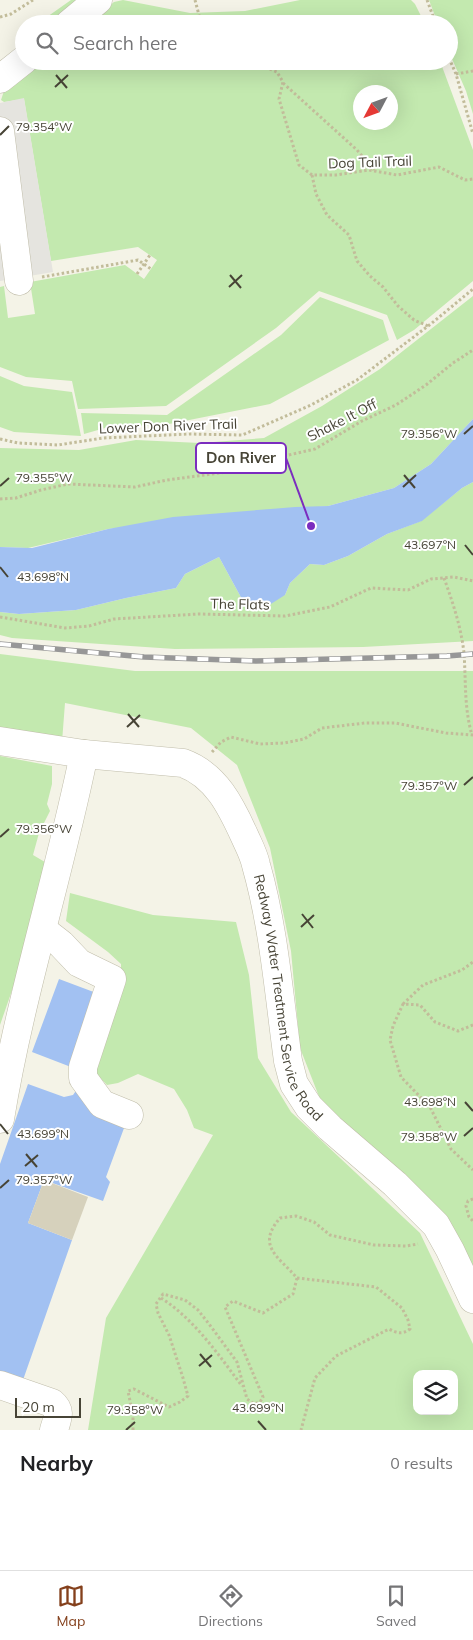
<!DOCTYPE html>
<html lang="en">
<head>
<meta charset="utf-8">
<style>
	:root { --surface:#fff; --page:#f6f6f6; --text:#202124; --muted:#757577; --line:#e0e0e0; --accent:#84401c }
	body { margin:0; font-family:Mulish,sans-serif; background:var(--page); color:var(--text) }
	.controls { position:absolute; right:15px; bottom:15px; display:grid; overflow:hidden; border-radius:10px; box-shadow:0 5px 20px #0002 }
	.controls button { width:45px; height:45px; display:grid; place-items:center; padding:0; border:0; border-bottom:1px solid var(--line); background:var(--surface); color:var(--text); font:25px sans-serif }
	.compass { position:absolute; left:353px; top:85px; width:45px; height:45px; border-radius:50%; background:var(--surface); box-shadow:0 5px 20px #0002; rotate:229deg }
	.scale { position:absolute; left:15px; bottom:12px; width:66px; box-sizing:border-box; padding-left:5px; border:2px solid #474436; border-top:0; font-size:14px; line-height:18px; white-space:nowrap; color:#474436; -webkit-text-stroke:4px #fff; paint-order:stroke }
	.list { margin:0; padding:0; list-style:none }
	h2 { display:flex; justify-content:space-between; align-items:center; height:65px; margin:0; padding:0 20px; font-size:21px }
	h2 small { font-size:16px; font-weight:400; color:var(--muted) }
	.icon { flex:none; width:28px; height:28px; fill:none; stroke:currentColor; stroke-width:2; stroke-linecap:round; stroke-linejoin:round }
	.map { position:relative; flex:none; width:473px; height:1430px; overflow:hidden }
	.search { position:absolute; background:var(--surface); box-shadow:0 5px 20px #0002; left:15px; right:15px; top:15px; height:55px; display:flex; align-items:center; gap:12px; box-sizing:border-box; padding:0 18px; border-radius:28px; color:var(--muted); font-size:19px }
	.sheet { height:140px; background:var(--surface) }
	nav { display:flex; justify-content:space-around; align-items:center; box-sizing:border-box; height:70px; border-top:1px solid var(--line); background:var(--surface); font-size:14px; color:var(--muted) }
	nav a { display:grid; justify-items:center; gap:2px }
	nav .on { color:var(--accent) }
	.map>svg:first-child { display:block }
	.green { fill:#c3e9af; fill-rule:evenodd }
	.parking { fill:#e5e4df }
	.water { fill:#a2c1f2 }
	.building { fill:#d6d1bc }
	.lines { fill:none; stroke-linecap:round; stroke-linejoin:round }
	.minor-casing { stroke:#c0bdaa; stroke-width:29 }
	.path { stroke:#c2bc9a; stroke-width:3; stroke-dasharray:2.5 2.5; stroke-linecap:butt }
	.minor { stroke:#fff; stroke-width:28 }
	.rail-casing { stroke:#979797; stroke-width:5.5 }
	.rail { stroke:#fff; stroke-width:4; stroke-dasharray:11; stroke-linecap:butt }
	.ticks { fill:none; stroke:#474436; stroke-width:2 }
	.labels { text-anchor:middle; dominant-baseline:central; stroke-width:4; stroke-linejoin:round; paint-order:stroke }
	.street-label { font-size:14px; fill:#474436; stroke:#fff }
	.ticks-label { font-size:12px; text-anchor:middle; fill:#474436; stroke:#fff; stroke-width:4; stroke-linejoin:round; paint-order:stroke }
	.leader { fill:none; stroke:#7b2cbf; stroke-width:2 }
	.callout-dot { fill:#7b2cbf; stroke:#fff; stroke-width:2 }
	.callout { fill:#fff; stroke:#7b2cbf; stroke-width:2 }
	.callout-label { font-size:15px; text-anchor:middle; font-weight:bold; fill:#474436 }
</style>
</head>
<body>
<div class="map">
<svg width="473" height="1430" viewBox="0 0 473 1430">
	<rect width="100%" height="100%" fill="#f4f3e7"/>
	<path class="green" d="M71,0h10l-28,24h-16z
		M123,0l67,13 55,-2 55,-11h111l4,4 10,20h-339l28,-22z
		M429,0h44v114l-7,-23 -17,-39v-28h-11z
		M38,61h402l33,89v131l-59,49 -17,10 -10,-25 -68,-24 -43,37 -110,78 -88,3 -6,-28 -46,-4 -26,-10v-80l4,-1 4,32 27,-4 -5,-32 95,-17 19,14 13,-19 -19,-13 -87,14 -27,-162 -20,3 -3,-2 5,-15zM360,92h30v30h-30z
		M473,296v123l-42,45 -37,24 -66,18 -220,23 -80,19 -28,-1v-99l79,2 57,-10 64,3 64,-5 58,-32 58,-37z
		M320,297l63,23 6,20 -119,64 -106,21 -52,1 -28,8 -3,-21 86,2 114,-80z
		M0,376l24,10 48,6 9,44 -67,-4 -14,-5z
		M473,482v159l-110,6 -188,2 -163,-11 -12,-3v-23l19,2 57,-4 50,-12 50,-10 9,-14 34,-17 24,44 42,-6 5,-12 20,-19 14,1 24,-9 39,-22 34,-13 41,-33z
		M0,654l135,17h338v599l-100,-117 -53,-54 -20,-51 -9,-97 -21,-103 -33,-83 -46,-37 -126,-25 -3,39 -62,-15z
		M0,756l52,10v18l-5,20 3,7 -11,22 -6,22 17,10 -33,111 -17,49z
		M70,893l83,22 83,7 13,53 9,83 33,54 129,121 53,111v86h-385l18,-112 107,-183 -19,-7 -7,-18 -13,-21 -36,-15 -20,9 -11,2 -17,-18 31,-87v-16l-13,-12 -42,-31zM417,1374h37v37h-37z"/>
	<path class="parking" d="M24,98l29,174 -53,9v-178z"/>
	<path class="water" d="M473,419v63l-11,6 -40,33 -35,13 -39,22 -24,9 -14,-1 -20,19 -5,12 -22,14 -20,-8 -24,-44 -34,17 -9,14 -50,10 -50,12 -57,4 -19,-2v-65l32,1 76,-19 65,-12 122,-10 33,-1 66,-18 37,-24z
		M59,979l40,15 -28,73 -39,-15z
		M28,1084l36,13 9,-2 5,-7 49,32 -21,57 4,5 -7,19 -59,-21 -16,43 44,17 -49,140 -23,-8v-208z"/>
	<path class="building" d="M44,1180l44,17 -16,43 -44,-17z"/>
	<g class="lines">
		<defs>
			<g id="minor">
				<path d="M69,24l29,-24"/>
				<path d="M0,79l24,-19"/>
				<path d="M0,131l19,150"/>
				<path id="s1" d="M0,741l84,13 99,9c33,12 48,43 62,74 4,9 9,18 11,28 18,63 23,131 32,196l6,23 15,23 21,21 65,56 41,41 14,25 23,49"/>
				<path d="M43,930l18,14 18,19 33,16 -29,88v11l19,26 27,11"/>
				<path d="M0,1119c20,-123 59,-242 84,-365"/>
				<path d="M0,1385l52,18c10,8 5,16 2,27"/>
			</g>
		</defs>
		<use href="#minor" class="minor-casing"/>
		<path class="path" d="M195,0l4,15 5,9
			M427,0l9,24
			M0,17l11,-3 22,-14
			M449,58l7,16 17,60
			M257,61l8,6 12,5 6,10 -4,17 20,66 13,10h24l33,-5 28,5 42,-8 26,13 8,-1
			M456,74l17,-3
			M283,83l74,67 17,20
			M312,175l4,19 11,21 22,20 8,26 13,15 13,11 15,19 16,14 14,6
			M137,274l13,-19
			M42,277l96,-17 13,9
			M0,439l18,4 40,2 45,-7 86,-4 53,1 69,-30 46,-25 75,-57 41,-34
			M0,499l16,-1 25,-8 27,-6 67,3 32,-7 75,-10 16,-8 57,-13 47,-28 34,-16 30,-20 27,-22 20,-13
			M444,578c9,25 17,49 20,75 2,28 0,55 8,82
			M0,617l65,11 24,-2 25,-7 85,-5 86,2 45,-9 41,-19 37,2 23,-11 23,-2 19,4
			M212,752l9,-10 10,-5 29,7 24,-1 20,-4 18,-11 43,-5h30l51,10 27,2
			M403,1004l20,-19 39,-15 11,-8
			M473,1025l-15,6 -23,-9 -15,-17 -17,-1 -10,22 -3,14 11,37 29,30 21,42 22,21
			M473,1199l-5,2 -2,5 3,11 4,4
			M297,1278l79,9 26,21 6,12 2,9c-8,6 -13,4 -21,0l-53,27 -21,22 -14,52
			M161,1298c33,21 57,56 81,88
			M133,1430v-14l-5,-25 6,-2 35,18 11,-5 8,-6 -5,-18 -14,-43 -11,-22 -2,-9 7,-10 22,6 13,10 11,14 28,38 10,37 7,5 6,-2 3,-5 -38,-90 8,-6 30,12 30,-19 4,-16c-19,-22 -41,-32 -17,-60l16,-2 18,6 16,13 44,10 32,1 12,-2"/>
		<use href="#minor" class="minor"/>
		<defs>
			<path id="rail" d="M0,644l144,13 112,4 191,-5 26,-2"/>
		</defs>
		<use href="#rail" class="rail-casing"/>
		<use href="#rail" class="rail"/>
	</g>
	<path class="ticks" d="M56,75l11,13M55,87l13,-12M0,135l9,-9M230,275l11,13M229,287l13,-12M464,434l9,-8M404,475l11,13M0,486l9,-8M403,487l13,-12M465,545l8,10M0,567l8,10M128,714l11,13M127,727l13,-12M464,785l9,-8M0,837l9,-8M302,914l11,14M301,927l13,-12M465,1102l8,9M0,1124l8,10M464,1136l9,-8M26,1154l11,13M25,1166l13,-11M0,1188l9,-8M200,1354l11,13M199,1366l13,-11M258,1421l8,9M126,1430l9,-8"/>
	<g class="labels">
		<g class="street-label">
			<text transform="translate(370 162) rotate(-2)">Dog Tail Trail</text>
			<text transform="translate(342 420) rotate(-27)">Shake It Off</text>
			<text transform="translate(168 426) rotate(-2)">Lower Don River Trail</text>
			<text transform="translate(240 604) rotate(1)">The Flats</text>
			<text stroke="none"><textPath href="#s1" startOffset="452">Redway Water Treatment Service Road</textPath></text>
		</g>
	</g>
	<g class="ticks-label">
		<text x="44" y="131">79.354°W</text>
		<text x="429" y="438">79.356°W</text>
		<text x="44" y="482">79.355°W</text>
		<text x="430" y="549">43.697°N</text>
		<text x="43" y="581">43.698°N</text>
		<text x="429" y="790">79.357°W</text>
		<text x="44" y="833">79.356°W</text>
		<text x="430" y="1106">43.698°N</text>
		<text x="43" y="1138">43.699°N</text>
		<text x="429" y="1141">79.358°W</text>
		<text x="44" y="1184">79.357°W</text>
		<text x="258" y="1412">43.699°N</text>
		<text x="135" y="1414">79.358°W</text>
	</g>
	<path class="leader" d="M311 526L286 458"/>
	<circle class="callout-dot" cx="311" cy="526" r="5"/>
	<rect class="callout" x="196" y="443" width="90" height="30" rx="5"/>
	<g class="callout-label">
		<text x="241" y="463">Don River</text>
	</g>
</svg>
<div class="controls">
<button><svg class="icon" aria-label="layers" viewBox="0 0 24 24"><path d="M12 4l9 5-9 5-9-5zM3 14l9 5 9-5"/></svg></button>
</div>
<svg class="compass" viewBox="-18 -18 36 36"><path d="M0-13l5 13h-10z" fill="#e53935"/><path d="M0 13l5-13h-10z" fill="#757577"/></svg>
<div class="scale">20 m</div>
<div class="search"><svg class="icon" aria-label="search" viewBox="0 0 24 24"><circle cx="10" cy="10" r="6"/><path d="M15 15l6 6"/></svg>Search here</div>
</div>
<section class="sheet">
<h2>Nearby<small>0 results</small></h2>
<ul class="list">
</ul>
</section>
<nav>
<a class="on"><svg class="icon" aria-label="map" viewBox="0 0 24 24"><path d="M3 6l6-2 6 2 6-2v14l-6 2-6-2-6 2zM9 4v14M15 6v14"/></svg>Map</a>
<a><svg class="icon" aria-label="directions" viewBox="0 0 24 24"><path d="M12 3l9 9-9 9-9-9zM9 14v-3h6M13 9l2 2-2 2"/></svg>Directions</a>
<a><svg class="icon" aria-label="saved" viewBox="0 0 24 24"><path d="M7 4h10v16l-5-4-5 4z"/></svg>Saved</a>
</nav>
</body>
</html>
